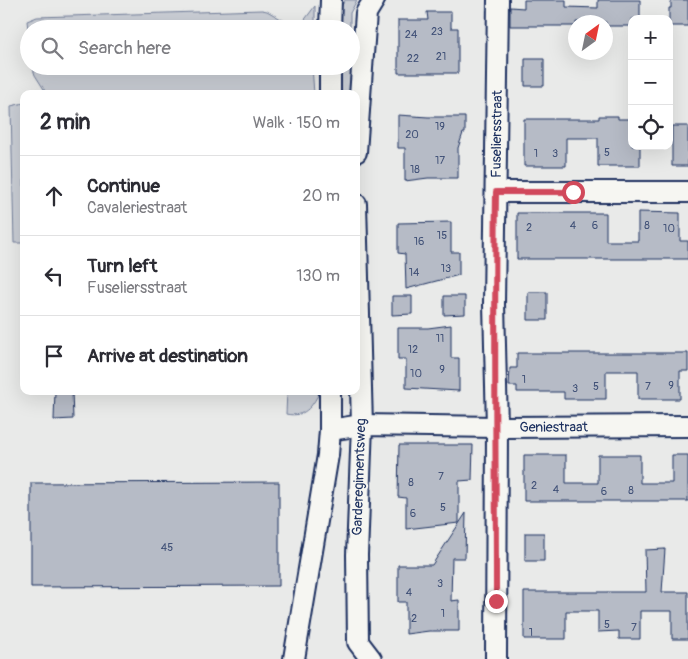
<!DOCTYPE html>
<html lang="en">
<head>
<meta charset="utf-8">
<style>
	:root { --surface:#fff; --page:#f2f2f3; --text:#2b2b33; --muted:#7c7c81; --line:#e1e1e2 }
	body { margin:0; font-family:Pangolin,sans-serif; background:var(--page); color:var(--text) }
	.controls { position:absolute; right:15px; top:15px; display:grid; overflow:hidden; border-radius:10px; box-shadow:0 5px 20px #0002 }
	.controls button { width:45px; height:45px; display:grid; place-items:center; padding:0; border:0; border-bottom:1px solid var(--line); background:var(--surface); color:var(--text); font:25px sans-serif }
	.compass { position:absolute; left:568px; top:15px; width:45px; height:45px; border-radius:50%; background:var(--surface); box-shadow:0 5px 20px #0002; rotate:33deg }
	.stop { position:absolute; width:15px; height:15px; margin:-11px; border:4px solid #d1495b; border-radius:50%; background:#fff }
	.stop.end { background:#d1495b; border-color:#fff; box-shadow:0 1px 5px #0008 }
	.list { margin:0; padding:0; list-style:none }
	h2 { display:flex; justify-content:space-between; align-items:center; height:65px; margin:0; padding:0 20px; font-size:21px }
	h2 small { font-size:16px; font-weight:400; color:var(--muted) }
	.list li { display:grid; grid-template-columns:32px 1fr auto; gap:15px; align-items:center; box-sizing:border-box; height:80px; padding:0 20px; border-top:1px solid var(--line) }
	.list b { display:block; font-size:19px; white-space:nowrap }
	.list p { margin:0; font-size:16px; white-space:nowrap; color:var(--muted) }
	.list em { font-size:16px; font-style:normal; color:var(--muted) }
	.icon { flex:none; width:28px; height:28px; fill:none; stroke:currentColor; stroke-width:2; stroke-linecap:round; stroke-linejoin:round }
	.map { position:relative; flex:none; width:688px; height:659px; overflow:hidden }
	.search { position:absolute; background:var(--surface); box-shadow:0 5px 20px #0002; left:20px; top:20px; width:340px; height:55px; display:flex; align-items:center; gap:12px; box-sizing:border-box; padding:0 18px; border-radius:28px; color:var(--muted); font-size:19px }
	.panel { position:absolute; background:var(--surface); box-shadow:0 5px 20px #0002; left:20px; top:90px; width:340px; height:305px; border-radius:10px }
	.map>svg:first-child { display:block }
	.green { fill:#caced5; stroke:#727e9a }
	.building { fill:#b6bbc6; stroke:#1b2f5e }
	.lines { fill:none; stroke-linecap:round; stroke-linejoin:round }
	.minor-casing { stroke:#1b2f5e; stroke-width:24 }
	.minor { stroke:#f6f6f2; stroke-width:20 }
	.route { stroke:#d1495b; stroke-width:6 }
	.labels { text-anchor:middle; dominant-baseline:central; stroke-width:4; stroke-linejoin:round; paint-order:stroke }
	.number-label { font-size:11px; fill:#425278 }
	.street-label { font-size:14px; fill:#1b2f5e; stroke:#f6f6f2 }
</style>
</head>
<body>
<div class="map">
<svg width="688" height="659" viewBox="0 0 688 659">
	<rect width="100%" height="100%" fill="#e9eae9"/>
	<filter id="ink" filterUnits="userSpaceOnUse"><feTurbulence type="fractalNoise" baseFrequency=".02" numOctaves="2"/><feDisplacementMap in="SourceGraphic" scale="10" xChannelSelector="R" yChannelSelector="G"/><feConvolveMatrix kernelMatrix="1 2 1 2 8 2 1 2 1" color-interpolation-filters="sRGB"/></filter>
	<g filter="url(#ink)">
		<path class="green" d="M345,0h12l-7,13v16h-9v-22z
			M315,6v23h-286v9l-2,-17 10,-4 225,-7 5,1 28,16 5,-1z
			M32,66h280l2,28h-267l-12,-19z
			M340,66h11v28h-10z
			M24,103v140h-10l-3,-137z
			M287,391h32v2c-7,14 -15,25 -33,21z"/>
		<path class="building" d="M524,0h42v7l32,1v-8h42v19h-8v7h-26v-4h-30v4h-66v-19l14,1z
			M671,0h17v26h-19v-18h2z
			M427,12h24v16h7v45h-60v-53h30z
			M525,59h19v27h-19z
			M398,115l30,2h37v16h-2l-5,15v30h-30l-23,3v-33h-7z
			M599,116h19v3h14v27h8v20h-42v-28h-32v28h-42v-47h75z
			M672,126h16v40h-16z
			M638,212l42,1v28h8v18h-171v-46h89v28h32z
			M451,222v30h8v23l-53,14 -1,-35 -7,-1v-30z
			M528,292h19v28h-19z
			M392,296h20v18l-20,1z
			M444,296h21v18l-21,1z
			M451,325v33h8v33l-53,-3v-29h-8v-31h30z
			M517,353h171v18h-8v28h-42v-28h-32v28h-42v-7h-47v-6h-8l1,-18h7z
			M55,391h17l1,28 -19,1z
			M399,445h74l-1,35 -13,1v42l-53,6v-31l-8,-1z
			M524,455h42v28h32v-28h42v28h32v-28h16v46h-164z
			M279,482v104l-248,1v-104z
			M466,513l-1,45h-13l-1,43 8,-1v31h-30l-23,3v-32h-8v-37h34z
			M525,533h19v28h-19z
			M665,549l-3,43h26v47h-16v-28h-32v28h-21v-8l-21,1v-21h-32v28h-42v-47h122l-1,-42z"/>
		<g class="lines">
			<defs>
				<g id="minor">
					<path d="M330,29l1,-29"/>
					<path d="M330,94v-28"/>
					<path d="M356,152l10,-139 8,-13"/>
					<path d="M496,192h192"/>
					<path d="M356,204l6,221 -5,130 1,87 13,17"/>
					<path id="s1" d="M330,430l32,-5 135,2 191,-1"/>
					<path d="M294,659l34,-204 2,-25v-39"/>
					<path id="s2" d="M496,659l1,-232 -3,-123 4,-304"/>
				</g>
			</defs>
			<use href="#minor" class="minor-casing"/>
			<use href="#minor" class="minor"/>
		</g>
	</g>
	<g class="lines" filter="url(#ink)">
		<path class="route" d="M496,601c0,-136 -2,-273 0,-409h77"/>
	</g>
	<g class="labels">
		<g class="number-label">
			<text x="437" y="31">23</text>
			<text x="411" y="34">24</text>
			<text x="441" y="56">21</text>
			<text x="413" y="58">22</text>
			<text x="440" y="126">19</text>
			<text x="412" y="134">20</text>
			<text x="607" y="152">5</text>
			<text x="536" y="153">1</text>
			<text x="555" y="153">3</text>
			<text x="440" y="160">17</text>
			<text x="415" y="169">18</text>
			<text x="573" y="225">4</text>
			<text x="595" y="225">6</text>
			<text x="647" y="225">8</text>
			<text x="529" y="227">2</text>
			<text x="669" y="228">10</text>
			<text x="442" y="235">15</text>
			<text x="419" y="241">16</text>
			<text x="446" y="268">13</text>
			<text x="414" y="272">14</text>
			<text x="440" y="338">11</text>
			<text x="413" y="349">12</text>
			<text x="442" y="369">9</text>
			<text x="416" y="373">10</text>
			<text x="524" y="379">1</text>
			<text x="671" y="385">9</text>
			<text x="596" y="386">5</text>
			<text x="648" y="386">7</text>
			<text x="575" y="388">3</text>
			<text x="441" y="476">7</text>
			<text x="411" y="482">8</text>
			<text x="534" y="485">2</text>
			<text x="556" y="489">4</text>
			<text x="631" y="490">8</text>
			<text x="604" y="491">6</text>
			<text x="443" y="507">5</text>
			<text x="413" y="513">6</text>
			<text x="167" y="547">45</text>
			<text x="440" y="583">3</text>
			<text x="409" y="592">4</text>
			<text x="443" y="613">1</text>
			<text x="414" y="618">2</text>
			<text x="607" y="624">5</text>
			<text x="634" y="627">7</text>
			<text x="531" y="632">1</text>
		</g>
		<g class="street-label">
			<text stroke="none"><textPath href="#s2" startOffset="525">Fuseliersstraat</textPath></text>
			<text stroke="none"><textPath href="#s1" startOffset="224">Geniestraat</textPath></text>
			<text transform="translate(359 477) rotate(-88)">Garderegimentsweg</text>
		</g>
	</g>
</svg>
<div class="controls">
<button>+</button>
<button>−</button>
<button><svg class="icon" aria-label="locate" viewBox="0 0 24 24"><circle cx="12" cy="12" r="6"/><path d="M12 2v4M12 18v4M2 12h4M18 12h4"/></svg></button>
</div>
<svg class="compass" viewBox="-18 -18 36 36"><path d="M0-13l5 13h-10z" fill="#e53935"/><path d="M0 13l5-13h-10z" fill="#7c7c81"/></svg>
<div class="stop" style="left:573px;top:192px"></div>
<div class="stop end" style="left:496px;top:601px"></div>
<div class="search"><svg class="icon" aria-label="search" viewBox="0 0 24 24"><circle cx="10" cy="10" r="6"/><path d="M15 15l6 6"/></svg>Search here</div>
<section class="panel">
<h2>2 min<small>Walk · 150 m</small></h2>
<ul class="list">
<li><svg class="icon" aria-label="ahead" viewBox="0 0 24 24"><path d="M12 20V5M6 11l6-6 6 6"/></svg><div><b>Continue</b><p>Cavaleriestraat</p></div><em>20 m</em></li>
<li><svg class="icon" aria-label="left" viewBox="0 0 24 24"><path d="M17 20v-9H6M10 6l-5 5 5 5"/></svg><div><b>Turn left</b><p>Fuseliersstraat</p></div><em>130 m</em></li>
<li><svg class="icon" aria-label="arrive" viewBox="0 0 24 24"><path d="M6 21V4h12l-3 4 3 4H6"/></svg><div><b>Arrive at destination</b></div></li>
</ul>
</section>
</div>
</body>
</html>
